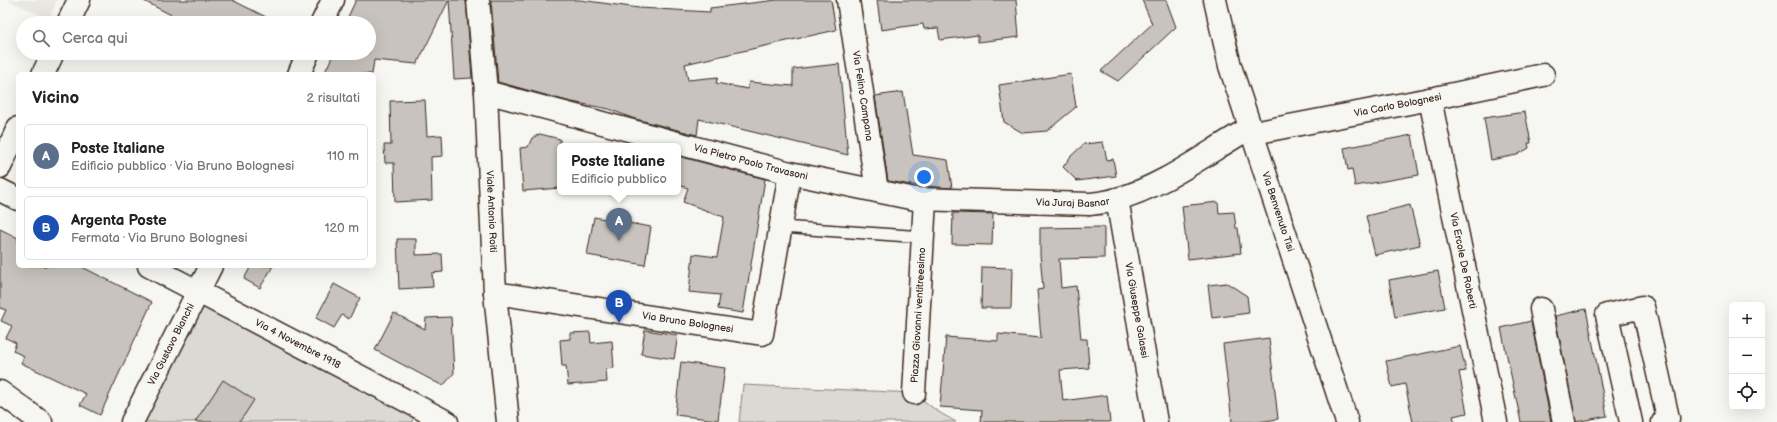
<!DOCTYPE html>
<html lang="it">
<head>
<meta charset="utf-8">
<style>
	:root { --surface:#fff; --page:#f6f6f6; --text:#222; --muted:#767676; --line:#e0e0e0; --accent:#d1495b }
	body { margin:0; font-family:"Balsamiq Sans",sans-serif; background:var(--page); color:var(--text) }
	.controls { position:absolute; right:12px; bottom:12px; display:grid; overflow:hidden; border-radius:6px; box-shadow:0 4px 16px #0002 }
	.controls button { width:36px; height:36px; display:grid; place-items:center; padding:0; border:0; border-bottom:1px solid var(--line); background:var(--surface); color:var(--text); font:20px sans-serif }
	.you { position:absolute; left:924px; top:177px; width:14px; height:14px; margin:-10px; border:3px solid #fff; border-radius:50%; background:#1a73e8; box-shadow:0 0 0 6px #1a73e833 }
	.badge { display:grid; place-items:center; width:26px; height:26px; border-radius:50%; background:var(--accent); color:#fff; font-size:13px; font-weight:700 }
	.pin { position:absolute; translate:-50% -33px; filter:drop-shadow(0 1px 2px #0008) }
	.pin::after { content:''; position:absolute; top:21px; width:14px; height:12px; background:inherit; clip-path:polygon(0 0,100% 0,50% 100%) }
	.popup { position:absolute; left:557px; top:143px; width:124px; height:52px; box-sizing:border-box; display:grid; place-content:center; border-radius:6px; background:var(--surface); filter:drop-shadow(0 1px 3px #0005); font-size:13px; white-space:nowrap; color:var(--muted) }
	.popup b { font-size:15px; color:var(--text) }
	.popup::after { content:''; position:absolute; left:50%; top:100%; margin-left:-8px; border:8px solid transparent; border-top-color:var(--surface) }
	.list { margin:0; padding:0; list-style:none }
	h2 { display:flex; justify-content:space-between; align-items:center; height:52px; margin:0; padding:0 16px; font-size:17px }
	h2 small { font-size:13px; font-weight:400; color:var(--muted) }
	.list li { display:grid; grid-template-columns:26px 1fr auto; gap:12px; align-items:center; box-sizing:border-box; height:64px; margin:0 8px 8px; padding:0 8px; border:1px solid var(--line); border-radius:6px }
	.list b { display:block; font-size:15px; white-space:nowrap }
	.list p { margin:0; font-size:13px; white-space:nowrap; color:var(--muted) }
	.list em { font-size:13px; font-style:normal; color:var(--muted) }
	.icon { flex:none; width:22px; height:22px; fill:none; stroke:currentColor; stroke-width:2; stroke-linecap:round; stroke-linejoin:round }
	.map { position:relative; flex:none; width:1777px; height:422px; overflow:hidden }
	.search { position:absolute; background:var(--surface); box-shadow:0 4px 16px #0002; left:16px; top:16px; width:360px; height:44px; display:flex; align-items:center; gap:10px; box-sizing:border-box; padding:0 14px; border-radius:22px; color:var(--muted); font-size:15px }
	.panel { position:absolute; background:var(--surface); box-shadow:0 4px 16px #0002; left:16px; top:72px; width:360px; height:196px; border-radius:6px }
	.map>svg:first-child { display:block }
	.built { fill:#e8e7e2 }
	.green { fill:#dad9d3; stroke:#8a8278 }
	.building { fill:#c8c3be; stroke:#3b2a1e }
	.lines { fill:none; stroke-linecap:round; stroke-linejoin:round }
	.service-casing { stroke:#3b2a1e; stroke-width:14 }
	.minor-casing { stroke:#3b2a1e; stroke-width:25 }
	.primary-casing { stroke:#3b2a1e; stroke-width:25 }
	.service { stroke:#f6f6f2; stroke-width:11 }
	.minor { stroke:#f6f6f2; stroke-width:22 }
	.primary { stroke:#f6f6f2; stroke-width:22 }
	.labels { text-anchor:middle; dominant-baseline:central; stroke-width:3; stroke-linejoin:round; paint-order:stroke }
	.street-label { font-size:10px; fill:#3b2a1e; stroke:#f6f6f2 }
</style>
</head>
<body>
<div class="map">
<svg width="1777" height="422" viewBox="0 0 1777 422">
	<rect width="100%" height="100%" fill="#f6f6f2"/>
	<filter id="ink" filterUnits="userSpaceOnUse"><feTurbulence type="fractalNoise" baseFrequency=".025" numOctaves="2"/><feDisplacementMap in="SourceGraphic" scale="8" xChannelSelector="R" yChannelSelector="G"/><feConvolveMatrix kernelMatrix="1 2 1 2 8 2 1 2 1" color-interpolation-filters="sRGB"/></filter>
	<g filter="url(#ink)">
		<path class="built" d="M8,0h49l-8,19z"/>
		<path class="green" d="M199,292l218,114 -5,16h-272z
			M743,385l171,8 23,18 19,11h-217z"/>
		<path class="building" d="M142,0h90l46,23h-71l-15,-7 -7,6z
			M356,0h93l-32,64 -43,-4 -2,14h-48l10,-21h35v-30h-24z
			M449,0h17l6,78 -18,1z
			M491,0h89l59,8 71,4v-4l67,-8h54l5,30 -151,34 3,16 30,-3 -2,6 32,6 1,-7 44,4v-17l46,-5 9,91 -149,-36 -2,16 -65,-17 -23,-9 -42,-8 -69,-19z
			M877,0h139l3,37 -41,5v-7l-38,5 -2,-12 -14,1 -1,-5 -42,6z
			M1142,0h24l10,27 -58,54 -17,-10 51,-47z
			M1071,74l5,33 -29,24 -24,2 -19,-11 -5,-37z
			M903,92l10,63 35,5 4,28 -40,-3 -24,-4 -13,-85z
			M425,100l2,36 15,-1 1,21 -12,1 1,43 -37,2 -1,-39h-9l-1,-18h7l-1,-44z
			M1525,112l6,31h-3l1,5 -12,7 -26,5 -7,-42z
			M540,134l20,5v49l-37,3 -3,-43 8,-1 4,-9z
			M1412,135l7,40 -64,11 -3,-17 -4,1 -4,-22z
			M1103,142l4,18 6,-1 3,17 -39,5 -14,-14 8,-11 13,-12z
			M678,156l87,23 -22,134 -25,-4 2,-14 -31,-3 4,-38 24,3 7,-40 -41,-15 5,-14 -10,-3z
			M1218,202l1,11 15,-1 2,16h2l3,25 -53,6 -6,-53z
			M1410,205l10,40 -45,10 -9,-39z
			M953,213l40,1 -1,31 -40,-1z
			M594,217l57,10 -6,38 -58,-10z
			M1104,227v31l-45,1 2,29 15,-2 5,53h6l2,29 -29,2 3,31 44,-6 3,27h-129l1,-12 -42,-3 6,-70 52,4v-7l43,4 -4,-48 6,-1 -3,-35v-26z
			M0,229l18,9v28h62l72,36 -52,113 -20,-10 6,-11 -65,-31 3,-7 -11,-5 3,-8 -10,-5 6,-12 -11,-5 5,-11 -6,-2z
			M397,239h19v16l26,-1 1,18 -11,1 1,14 -34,2z
			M251,266h22l-13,22 -16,-9z
			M982,267l30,1 -1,40h-30z
			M1438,271l7,37 -50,9 -6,-37z
			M1227,283l20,13 2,17 -37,5 -4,-33z
			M334,284l26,14 -11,21 -7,-4 -8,13 -18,-10z
			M1586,309l21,107 -31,6 -21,-106z
			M394,313l31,16 1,-11 25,-1 3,56 -11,13 -68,-36z
			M1531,321l20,101h-30l-20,-94z
			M645,330l33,5 -4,24 -33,-5z
			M590,332l1,11 21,-2 2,27 -8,1 1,13 -39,3 -2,-19h-4l-2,-26 10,-1v-6z
			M1269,338l9,81 -20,3h-26l-9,-78z
			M1460,346l6,25 -7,1 8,41 -14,3 2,6h-42l-8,-38 -13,3 -6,-26z
			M681,362l44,6 -7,52 -43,-5z
			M223,380l31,20 -9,14 -6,8h-44z"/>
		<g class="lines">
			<defs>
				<path id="service" d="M781,227l142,10"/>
				<g id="minor">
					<path id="s1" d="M478,0l8,92 9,201 13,129"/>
					<path id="s2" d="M848,0l29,191"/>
					<path id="s3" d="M1215,0l15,66 117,356"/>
					<path d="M68,23l11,-23"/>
					<path d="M322,23l11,-23"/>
					<path d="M43,74l10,-21"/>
					<path d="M299,74l9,-21"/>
					<path id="s4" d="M486,92l304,81 125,26 175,5c9,-1 19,-2 27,-5 46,-12 92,-48 133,-71"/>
					<path id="s5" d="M1430,99l66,323"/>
					<path id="s6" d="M1253,135l11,-4 166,-32 113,-24"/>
					<path d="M0,167l18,-39"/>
					<path d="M0,190l18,9"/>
					<path id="s7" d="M1117,199l39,223"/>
					<path id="s8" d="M149,266l298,156"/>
					<path id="s9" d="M495,293l267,41 28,-161"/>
					<path d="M1541,309l23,113"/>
					<path id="s10" d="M914,393l11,-193"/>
					<path id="s11" d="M132,422l79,-156"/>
					<path d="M1631,422l-24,-107 36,-8 25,111 -5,4"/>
				</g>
				<path id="primary" d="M0,392l41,30"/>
			</defs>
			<use href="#service" class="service-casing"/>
			<use href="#minor" class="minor-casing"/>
			<use href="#primary" class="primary-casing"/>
			<use href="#service" class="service"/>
			<use href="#minor" class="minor"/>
			<use href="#primary" class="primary"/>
		</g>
	</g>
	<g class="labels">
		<g class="street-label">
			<text stroke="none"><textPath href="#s2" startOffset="97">Via Felino Campana</textPath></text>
			<text stroke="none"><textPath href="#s6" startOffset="148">Via Carlo Bolognesi</textPath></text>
			<text stroke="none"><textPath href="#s4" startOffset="274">Via Pietro Paolo Travasoni</textPath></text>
			<text stroke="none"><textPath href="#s4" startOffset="600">Via Juraj Basnar</textPath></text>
			<text stroke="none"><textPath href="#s1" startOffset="212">Viale Antonio Roiti</textPath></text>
			<text stroke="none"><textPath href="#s3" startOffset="221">Via Benvenuto Tisi</textPath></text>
			<text stroke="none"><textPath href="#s5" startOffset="165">Via Ercole De Roberti</textPath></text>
			<text stroke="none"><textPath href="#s7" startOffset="113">Via Giuseppe Galassi</textPath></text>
			<text stroke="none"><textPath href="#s10" startOffset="78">Piazza Giovanni ventitreesimo</textPath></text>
			<text stroke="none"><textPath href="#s9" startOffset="195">Via Bruno Bolognesi</textPath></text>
			<text stroke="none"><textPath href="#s11" startOffset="87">Via Gustavo Bianchi</textPath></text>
			<text stroke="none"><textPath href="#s8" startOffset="168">Via 4 Novembre 1918</textPath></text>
		</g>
	</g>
</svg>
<div class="controls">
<button>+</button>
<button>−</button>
<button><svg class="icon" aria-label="locate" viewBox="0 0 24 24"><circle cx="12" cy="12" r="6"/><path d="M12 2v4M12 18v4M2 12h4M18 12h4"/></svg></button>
</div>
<div class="you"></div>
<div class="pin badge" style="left:619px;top:241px;background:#5c6f8a">A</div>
<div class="popup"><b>Poste Italiane</b>Edificio pubblico</div>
<div class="pin badge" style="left:619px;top:323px;background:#1a4fb4">B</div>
<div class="search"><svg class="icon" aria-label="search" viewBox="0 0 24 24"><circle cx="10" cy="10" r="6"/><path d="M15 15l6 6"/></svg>Cerca qui</div>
<section class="panel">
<h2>Vicino<small>2 risultati</small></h2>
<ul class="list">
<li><span class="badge" style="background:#5c6f8a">A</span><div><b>Poste Italiane</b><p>Edificio pubblico · Via Bruno Bolognesi</p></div><em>110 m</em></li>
<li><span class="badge" style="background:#1a4fb4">B</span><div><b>Argenta Poste</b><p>Fermata · Via Bruno Bolognesi</p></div><em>120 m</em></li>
</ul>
</section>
</div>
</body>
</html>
